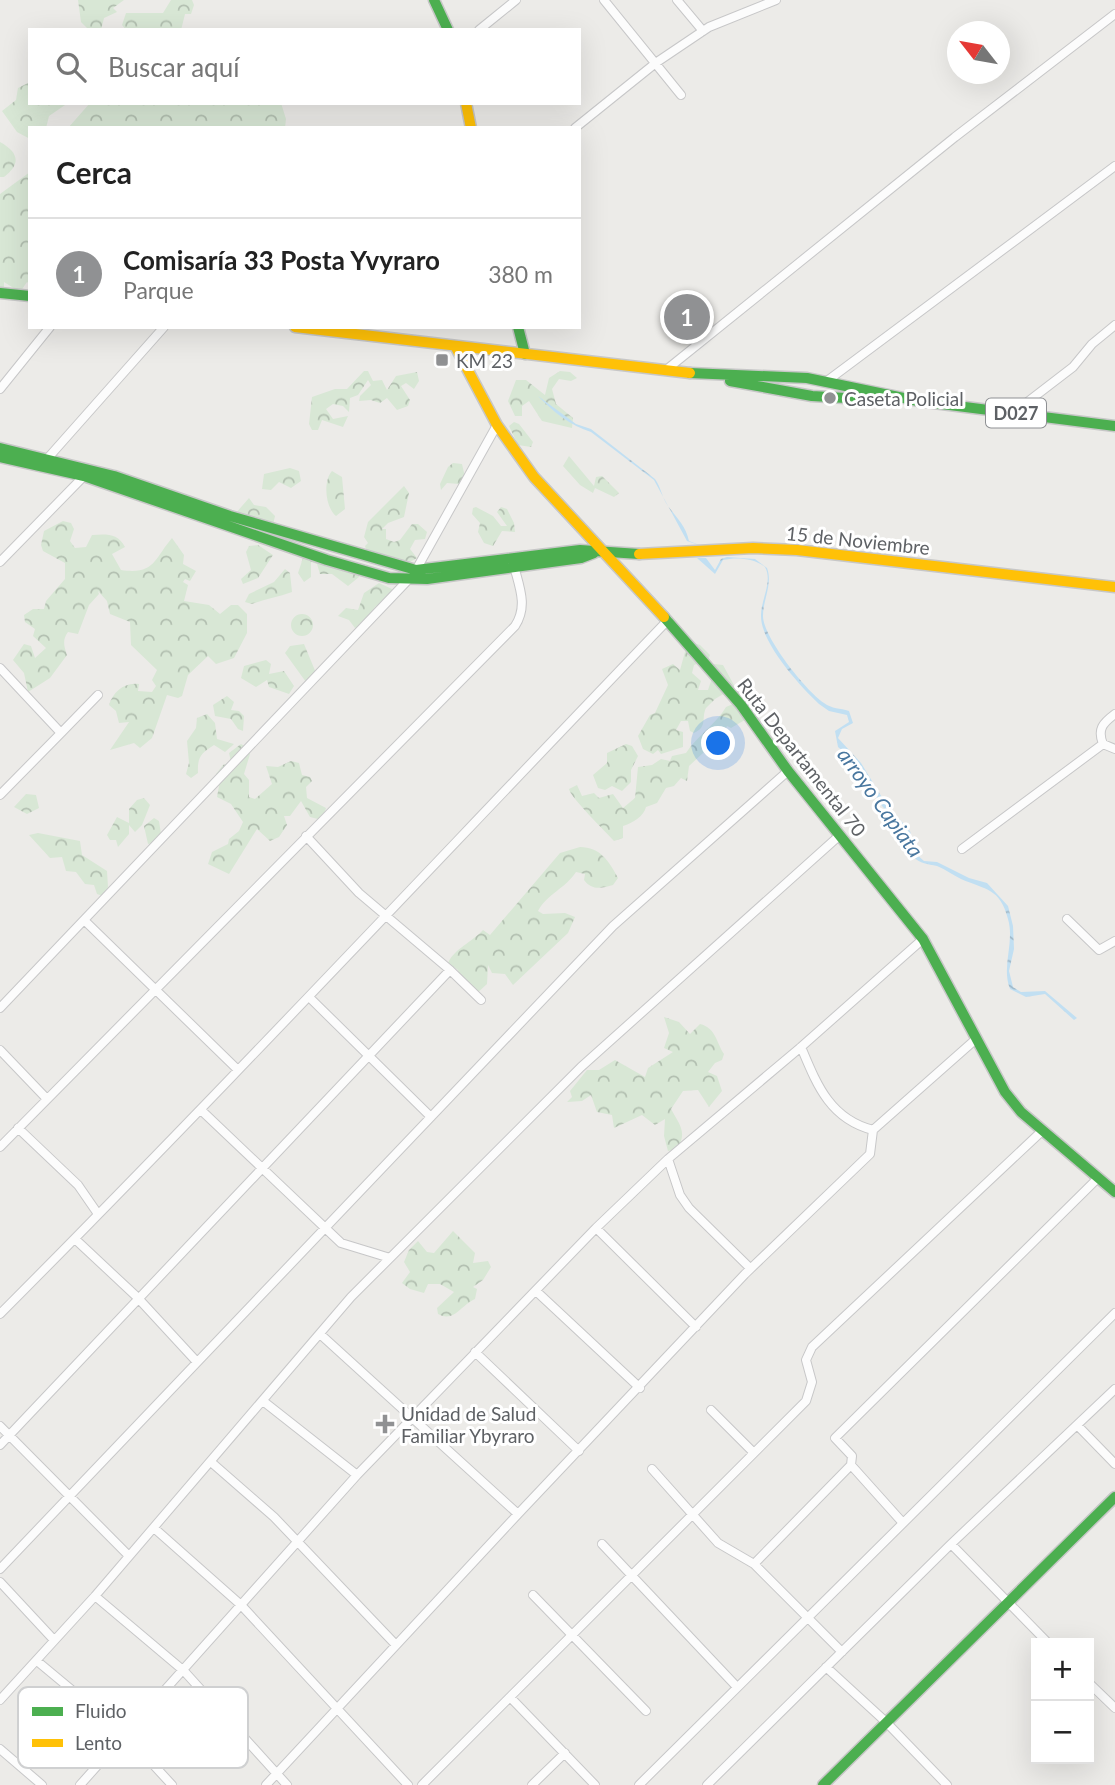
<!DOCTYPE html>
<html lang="es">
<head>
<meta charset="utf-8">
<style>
	:root { --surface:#fff; --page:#f6f6f6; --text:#222; --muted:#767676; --line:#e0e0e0; --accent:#909193 }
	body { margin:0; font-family:Lato,sans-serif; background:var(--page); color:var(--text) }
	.controls { position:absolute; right:21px; bottom:21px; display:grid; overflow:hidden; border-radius:0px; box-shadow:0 7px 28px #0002 }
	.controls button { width:63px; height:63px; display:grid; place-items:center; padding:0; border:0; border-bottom:2px solid var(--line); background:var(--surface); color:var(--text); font:35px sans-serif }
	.compass { position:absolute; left:947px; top:21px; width:63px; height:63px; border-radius:50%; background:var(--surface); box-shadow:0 7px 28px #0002; rotate:301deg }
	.you { position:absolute; left:719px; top:744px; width:24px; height:24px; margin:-18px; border:5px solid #fff; border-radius:50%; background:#1a73e8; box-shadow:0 0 0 10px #1a73e833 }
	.badge { display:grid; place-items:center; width:46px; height:46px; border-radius:50%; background:var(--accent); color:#fff; font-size:23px; font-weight:700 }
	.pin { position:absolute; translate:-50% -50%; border:4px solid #fff; box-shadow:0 2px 7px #0006 }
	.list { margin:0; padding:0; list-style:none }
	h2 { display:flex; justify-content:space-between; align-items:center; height:91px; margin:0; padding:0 28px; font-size:30px }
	h2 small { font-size:23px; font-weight:400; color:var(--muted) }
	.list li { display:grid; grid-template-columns:46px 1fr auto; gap:21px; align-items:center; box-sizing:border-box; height:112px; padding:0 28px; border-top:2px solid var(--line) }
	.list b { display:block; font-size:26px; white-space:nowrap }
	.list p { margin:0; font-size:23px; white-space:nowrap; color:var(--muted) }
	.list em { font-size:23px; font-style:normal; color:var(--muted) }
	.icon { flex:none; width:38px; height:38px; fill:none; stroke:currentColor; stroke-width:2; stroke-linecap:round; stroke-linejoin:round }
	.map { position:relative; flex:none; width:1115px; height:1785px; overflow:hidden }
	.search { position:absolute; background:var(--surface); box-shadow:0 7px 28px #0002; left:28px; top:28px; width:553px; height:77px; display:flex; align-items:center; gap:18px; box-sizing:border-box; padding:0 24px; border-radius:0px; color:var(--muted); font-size:26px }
	.panel { position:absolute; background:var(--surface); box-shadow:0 7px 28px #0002; left:28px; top:126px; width:553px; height:203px; border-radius:0px }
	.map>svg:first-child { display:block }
	.forest { fill:url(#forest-crowns) }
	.water { fill:url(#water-ripples) }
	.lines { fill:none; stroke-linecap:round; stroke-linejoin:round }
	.street-casing { stroke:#c7c7c8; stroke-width:10 }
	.fast-casing { stroke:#c7c7c7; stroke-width:13 }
	.slow-casing { stroke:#c7c7c7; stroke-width:13 }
	.street { stroke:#fcfcfc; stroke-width:8 }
	.fast { stroke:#4caf50; stroke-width:10 }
	.slow { stroke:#ffc107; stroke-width:10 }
	.poi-dot { fill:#909193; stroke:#fff; stroke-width:2.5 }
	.labels { text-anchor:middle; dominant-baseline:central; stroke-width:6; stroke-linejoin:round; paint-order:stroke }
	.shield { fill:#fff; stroke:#8e9093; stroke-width:2 }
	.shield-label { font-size:18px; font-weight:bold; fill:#5e6165 }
	.poi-label { font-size:19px; fill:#5e6165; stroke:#fff; text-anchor:start }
	.street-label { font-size:19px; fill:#5e6165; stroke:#fff }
	.water-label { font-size:21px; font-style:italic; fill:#49779f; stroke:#fff }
	.key { fill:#fff; stroke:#cfd0d1; stroke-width:2 }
	.key-label { font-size:19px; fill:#5e6165 }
</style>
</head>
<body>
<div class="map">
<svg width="1115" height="1785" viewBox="0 0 1115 1785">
	<defs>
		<pattern id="forest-crowns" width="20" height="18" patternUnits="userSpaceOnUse" patternTransform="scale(1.75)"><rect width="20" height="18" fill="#d8e7d5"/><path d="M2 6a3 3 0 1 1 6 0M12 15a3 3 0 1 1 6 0" fill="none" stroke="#b2bfb0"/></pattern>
		<pattern id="water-ripples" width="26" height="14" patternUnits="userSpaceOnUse" patternTransform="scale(1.75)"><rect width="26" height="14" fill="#c1dff2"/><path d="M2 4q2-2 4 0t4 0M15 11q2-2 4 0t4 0" fill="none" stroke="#a0b8c8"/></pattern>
	</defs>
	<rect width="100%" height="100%" fill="#ecebe8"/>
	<path class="forest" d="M78,0h46l-11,8 4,4 -13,6 -3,12 -13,-1 -7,-7z
		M171,0h21l2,5 -3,9h-6l-4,16h-55l-4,-5 4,-12h37z
		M30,82v21h38l-19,13 -3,12h-16v11l-13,-7 -15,-21 14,-11 2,-12z
		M90,103h191l5,16 -1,9h-217z
		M0,142c18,10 22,21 4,35h-4z
		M30,172v112l-3,-2 -7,10 -16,-10v5l-4,2v-95z
		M364,371h4l5,10 9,-1 5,10 9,-14 21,-4 2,9 -5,8 -8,-6 -5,3 9,14 -2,6 -11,4 -10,-12 -7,5 -9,-3 -12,1 1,-5 11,-11 -3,-5 -10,15 -8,3 -1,14 -6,-6 -10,-2 -7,5 7,10 15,-3 -5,11 -21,-7 -4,10h-6l-3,-6 3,-27 23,-8h12z
		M560,371l10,1 7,6 -6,3 -12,-2 -7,10 4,15 17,14 -1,10 -30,-7 -13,-20 -7,5v10h-7l-7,-15 8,-21h10l19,15 4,-17z
		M514,422l5,2 14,18 -2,5 -13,-2 -9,-19z
		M569,456l25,30 2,-9 6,-1 17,17 -5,4 -19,-9 -2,5 -13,-8 -17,-19z
		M453,463l9,1 3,13 -6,7 -12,-1 -6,7 -1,-6 8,-17z
		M290,468l9,3 2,10 -10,7 -12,-6 -8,8 -9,-1 2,-15z
		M332,471l10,6 3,32 -9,7c-11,-9 -13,-35 -4,-45z
		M404,486l5,7 -5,24 -16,6 -6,6h4v10l8,3 6,-2 12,-16h6l9,8 -2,7 -10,1 -5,9 7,9 -9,5 -40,-7 -3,-10 3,-3 -4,-6 4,-15z
		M249,498l5,7 12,2 9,9 -2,9 -6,1 -6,-7 -26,-5z
		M476,507l17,9 8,10h6l-10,-14 4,-5 6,2 7,14 1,9 -13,-1 -9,15 -9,-3 -6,-11 2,-9 -8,-9 1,-6z
		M63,521l8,2 3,6 -4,12 5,7 11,-1 6,-12c14,-1 26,-2 33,12l-13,7 9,16c34,5 33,-11 51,-32l12,17 -1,9 13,7 -6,10 -5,-2 -2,3 5,3 -4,16 25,4 11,9 11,-9h7l9,9v19l-13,25 -18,6 -8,-8 -20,19 -6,21 -4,2 -11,-3 -15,43 -12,10 -6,-5 -24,7 19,-28 -10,1 -3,-12 -7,-6c4,-13 15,-23 30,-21l-1,7 14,1 4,-6 -4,-6 5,-10 -26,-25 -1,-23 -20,-8 -3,-13 -9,-10 1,3 -10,11 -11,29 -10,-2c-6,8 -4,14 -1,23l-17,23 -22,14 -4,-19 -11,-13 11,-16 7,2 4,12 11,-10 -13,-12 2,-7 -10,-7 -1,-7 9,-6h11l2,-8 19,-22v-16l-22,-12 -2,-6 3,-14z
		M258,545l15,10 -15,23 -15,6 -2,-5 10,-9 -5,-18 3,-6z
		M304,555l55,19v3l-11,9 -16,-12h-12l-3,-10 -6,-2v15l-7,5 -6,-9z
		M285,569l5,4 2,19c-14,5 -27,7 -40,12l-7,-2 4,-8 25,-12z
		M379,583l13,6 -2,9c-4,3 -12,6 -15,9 -7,9 -7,18 -20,21l-6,-8 -11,-4 8,-8 12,2 6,-17z
		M291 625a11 11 0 1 1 22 0a11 11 0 1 1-22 0Z
		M688,641l12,4 10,10 -2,5 -14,5 -2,8 9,8 -3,9h10l5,-15 -3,-6 4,-5 9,1 12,22 -20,12 -9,9c-5,10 2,19 -12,25l-4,-2 -2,-10h-7l-5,9 7,2v15l-22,7 -3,-4 -5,4 -10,-5 -5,-13 12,-21 5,-2 13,-28 -6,-16 11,-5 7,6z
		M304,644l12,29 -10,9 -21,-29 5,-7z
		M266,660l5,4 -2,10 15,-3 10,15 -5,8 -20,-7 -2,-7 -11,7 -15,-9 3,-12z
		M227,696l7,6 -3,8 8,1 5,5 -1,15 -5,-2 -7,-10 -16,-3 -2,-11z
		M733,704l17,13 -19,11 -4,-2 -6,15 -6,1 -26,24 -2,15 -6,-3 -7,8 -8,2 -9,15 -11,4c-2,9 -13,16 -23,19v12l-9,3c-8,-9 -44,-44 -45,-52l8,-4 5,11 12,-3 5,5 14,-4 10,14 12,-10 3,-31 14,-2 9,-6 9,2 2,-5 14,-3c11,-17 30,-29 40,-46z
		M207,714l8,9 2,16 17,5 -9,8 -11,-7c-12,8 -17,11 -16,28l-7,5 -5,-4 3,-11 -2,-22 9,-13 1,-10z
		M241,744l7,4 2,6 -6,20 5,6v17l6,2 17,-15 -6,-18 12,1 13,-6 8,2 3,12 8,2 2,4 -6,6 1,11 19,10 -4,12 -12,-3 -9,-16 -11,15h-6l3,9 -8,12 -9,4 -13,-12 -28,45 -21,-10 4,-12 16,-8 1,-5 10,-8 4,-9 -12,-18 -14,-7 2,-11 -3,-12 7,-9 8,-3 -2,-9z
		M626,744l6,2 6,10 -7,14v12l-9,9 -10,-5 -7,4 -7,-2 -5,-13 14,-12v-10z
		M26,794l10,1 3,13 -12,6 -13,-7z
		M144,798l6,7 -8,20 -7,7 -6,-7v9l-11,13 -2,-7h-6l-3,-5 10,-18 12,6v-14l8,-9z
		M154,818l5,3 2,13 -4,8 -9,2 -4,-18z
		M38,833l42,8 2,14 25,16 1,16 -5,9 -6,-2 -3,-9 -9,-1 -9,-12 -10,-1 -4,-14 -12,1 -21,-23z
		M580,847c20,0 29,14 38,31l-5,7c-11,3 -21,6 -29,-5l1,-6 -9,-2c-11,17 -28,21 -38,39l5,3 22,-1 10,4 -7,16 -55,52 -8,-11 -13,-1 -4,-8 -1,19 -12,11 -15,-12 -2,-13 -10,-7c6,-14 24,-21 35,-33l7,5 70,-82z
		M664,1017l15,5 11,12 10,-10c16,4 16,18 24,30l-2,6 -7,3 -7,9 9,4 5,15 -13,16 -11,-17 -15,1 -12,18c8,15 17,23 6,40l-9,2 -4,-15 1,-17 -10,6 -13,-10 -28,13 -2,-13 -15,-3 -6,-17 -9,6 -15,1 5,-5 -2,-6 17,-21h12l16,-10 30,17 3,-9 25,-16 -9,-4 5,-15z
		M453,1231l22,22 -2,10 15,-2 3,6 -8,13 -10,7 4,2 -2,10c-14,6 -21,24 -37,15l-1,-6 17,-16 -14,-8h-12l-4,9 -14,-4 -8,-6 8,-11 -6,-10 5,-12 9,-9 9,11 7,1z"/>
	<path class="water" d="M538,396l38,28 15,5 64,50c6,8 7,19 13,27 8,11 18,20 21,35l13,5 -15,-5 -33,-61 -63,-48c-20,-6 -39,-21 -53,-36z
		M727,557l28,2 12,9c6,16 -4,31 -4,48 0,21 43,75 61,87 8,6 16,5 25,8l4,12 -11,6 -4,9 23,25 25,41 24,27 6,23 8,7 13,1 32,16 18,5 21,23 5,20 1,23 -5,22 4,16 8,5 24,-1 32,27 -3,2 -29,-26 -19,3 -16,-8c-9,-23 5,-46 -2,-70 -8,-31 -22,-29 -47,-40 -8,-4 -16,-10 -24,-13 -10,-2 -16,-2 -25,-10l-6,-24 -24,-26 -26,-43 -18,-16 -3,-16 14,-9 -2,-7 -18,-4 -10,-7c-20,-19 -59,-62 -58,-89 0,-15 12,-34 4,-48 -11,-9 -29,-10 -42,-7l-8,14 -18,-16h9l9,12 6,-11z"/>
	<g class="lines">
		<defs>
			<path id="street" d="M604,0l77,95
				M677,0l26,31
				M479,30l37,-30
				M575,128l82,-66 52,-35 67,-27
				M666,370l289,-233 160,-123
				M827,381l288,-215
				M0,389l50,-62
				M1013,413l60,-46 19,-23 23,-19
				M47,459l117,-132
				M0,562l87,-89
				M416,570l81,-145
				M0,668l61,65 -61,62
				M1115,714c-12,9 -18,15 -12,30l12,5
				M61,733l37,-38
				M962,849l141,-105
				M1067,919l32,31 16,-9
				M84,920l154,150
				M450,970l31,30
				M310,998l121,119
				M0,1008l409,-429
				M801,1047c16,38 29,72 72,83l103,-91
				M0,1050l46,48
				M202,1111l139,132 49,15
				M18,1128l60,57 20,29
				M0,1147l515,-521c14,-21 3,-42 -2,-64
				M668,1159l12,36 9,13 61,60
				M596,1228l100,99
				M75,1239l62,58 60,65
				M536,1291l104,97
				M0,1314c227,-228 446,-463 668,-694
				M475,1352l104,99
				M263,1401l94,74
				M711,1410l42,42
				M1077,1425l38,39
				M0,1426l128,129
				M0,1445l450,-475 -91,-77 -53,-57
				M211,1462l63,55 122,128
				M851,1465l52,58
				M652,1469l66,74 36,21
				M518,1514l227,-240 125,-120 3,-24
				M154,1528l87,77 167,180
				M602,1544l135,143
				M951,1544l97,99
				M0,1569l613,-643 175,-155
				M0,1582l54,58
				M533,1595l113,116
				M95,1596l89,75 103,114
				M842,1652l-88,-88 97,-99 1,-9 -17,-18 263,-260
				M37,1661l89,74 46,50
				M826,1667l60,55 61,63
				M1089,1683l26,25
				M510,1697l85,88
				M0,1700l95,-104 256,-299 230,-230 259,-232
				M0,1749l42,36
				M80,1785l277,-310 239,-247 72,-69 133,-112 122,-108
				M266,1785l252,-271 -198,-180
				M422,1785l384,-384 6,-19 -6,-22 6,-13 230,-216
				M532,1785l33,-32
				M639,1785l476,-472
				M707,1785l244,-241 164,-155"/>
			<path id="fast" d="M434,0l14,30
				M0,293l30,3
				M518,327l7,27
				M690,373l117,5 111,23 197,25
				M730,381l82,15 84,5
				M0,448l114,28 116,40 186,54 164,-20 59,4
				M0,457l84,19 243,84 62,18 38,1 154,-21 13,-5
				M664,617l77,88 47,66 135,168 82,153 16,20 94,80
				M823,1785l292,-288"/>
			<path id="slow" d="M466,103l5,25
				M295,327l395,46
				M455,346l42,79 37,52 130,140
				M639,554l114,-6 44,2 318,37"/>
		</defs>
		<use href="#street" class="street-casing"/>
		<use href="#fast" class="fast-casing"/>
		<use href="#slow" class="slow-casing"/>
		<use href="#street" class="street"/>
		<use href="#fast" class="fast"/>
		<use href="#slow" class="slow"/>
	</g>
	<g class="poi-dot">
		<rect x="435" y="353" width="14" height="14" rx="3.5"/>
		<circle cx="830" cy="398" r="7"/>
		<path d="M381.5 1413.5h7v7h7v7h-7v7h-7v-7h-7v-7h7z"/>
	</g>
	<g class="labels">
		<rect class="shield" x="986" y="398.5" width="60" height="29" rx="5"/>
		<g class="shield-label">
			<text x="1016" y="413">D027</text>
		</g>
		<g class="poi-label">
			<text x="456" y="360">KM 23</text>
			<text x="844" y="398">Caseta Policial</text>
			<text x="401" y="1413">Unidad de Salud<tspan x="401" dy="22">Familiar Ybyraro</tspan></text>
		</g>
		<g class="street-label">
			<text transform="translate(858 540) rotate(6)">15 de Noviembre</text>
			<text transform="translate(802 757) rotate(52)">Ruta Departamental 70</text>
		</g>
		<g class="water-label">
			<text transform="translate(881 802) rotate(54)">arroyo Capiata</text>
		</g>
	</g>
	<rect x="18" y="1687" width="230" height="81" rx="10" class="key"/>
	<rect x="32" y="1707" width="31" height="9" fill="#4caf50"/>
	<rect x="32" y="1739" width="31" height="8" fill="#ffc107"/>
	<g class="key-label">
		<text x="75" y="1718">Fluido</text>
		<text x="75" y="1750">Lento</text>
	</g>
</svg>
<div class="controls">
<button>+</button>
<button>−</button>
</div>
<svg class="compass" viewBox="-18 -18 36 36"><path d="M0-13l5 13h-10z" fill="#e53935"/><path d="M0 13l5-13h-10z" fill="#767676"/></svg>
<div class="you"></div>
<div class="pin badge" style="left:687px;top:317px">1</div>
<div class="search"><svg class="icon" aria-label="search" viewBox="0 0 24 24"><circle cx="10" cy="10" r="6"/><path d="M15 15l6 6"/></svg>Buscar aquí</div>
<section class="panel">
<h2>Cerca<small></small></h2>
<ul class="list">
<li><span class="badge">1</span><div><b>Comisaría 33 Posta Yvyraro</b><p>Parque</p></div><em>380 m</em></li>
</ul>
</section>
</div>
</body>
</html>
